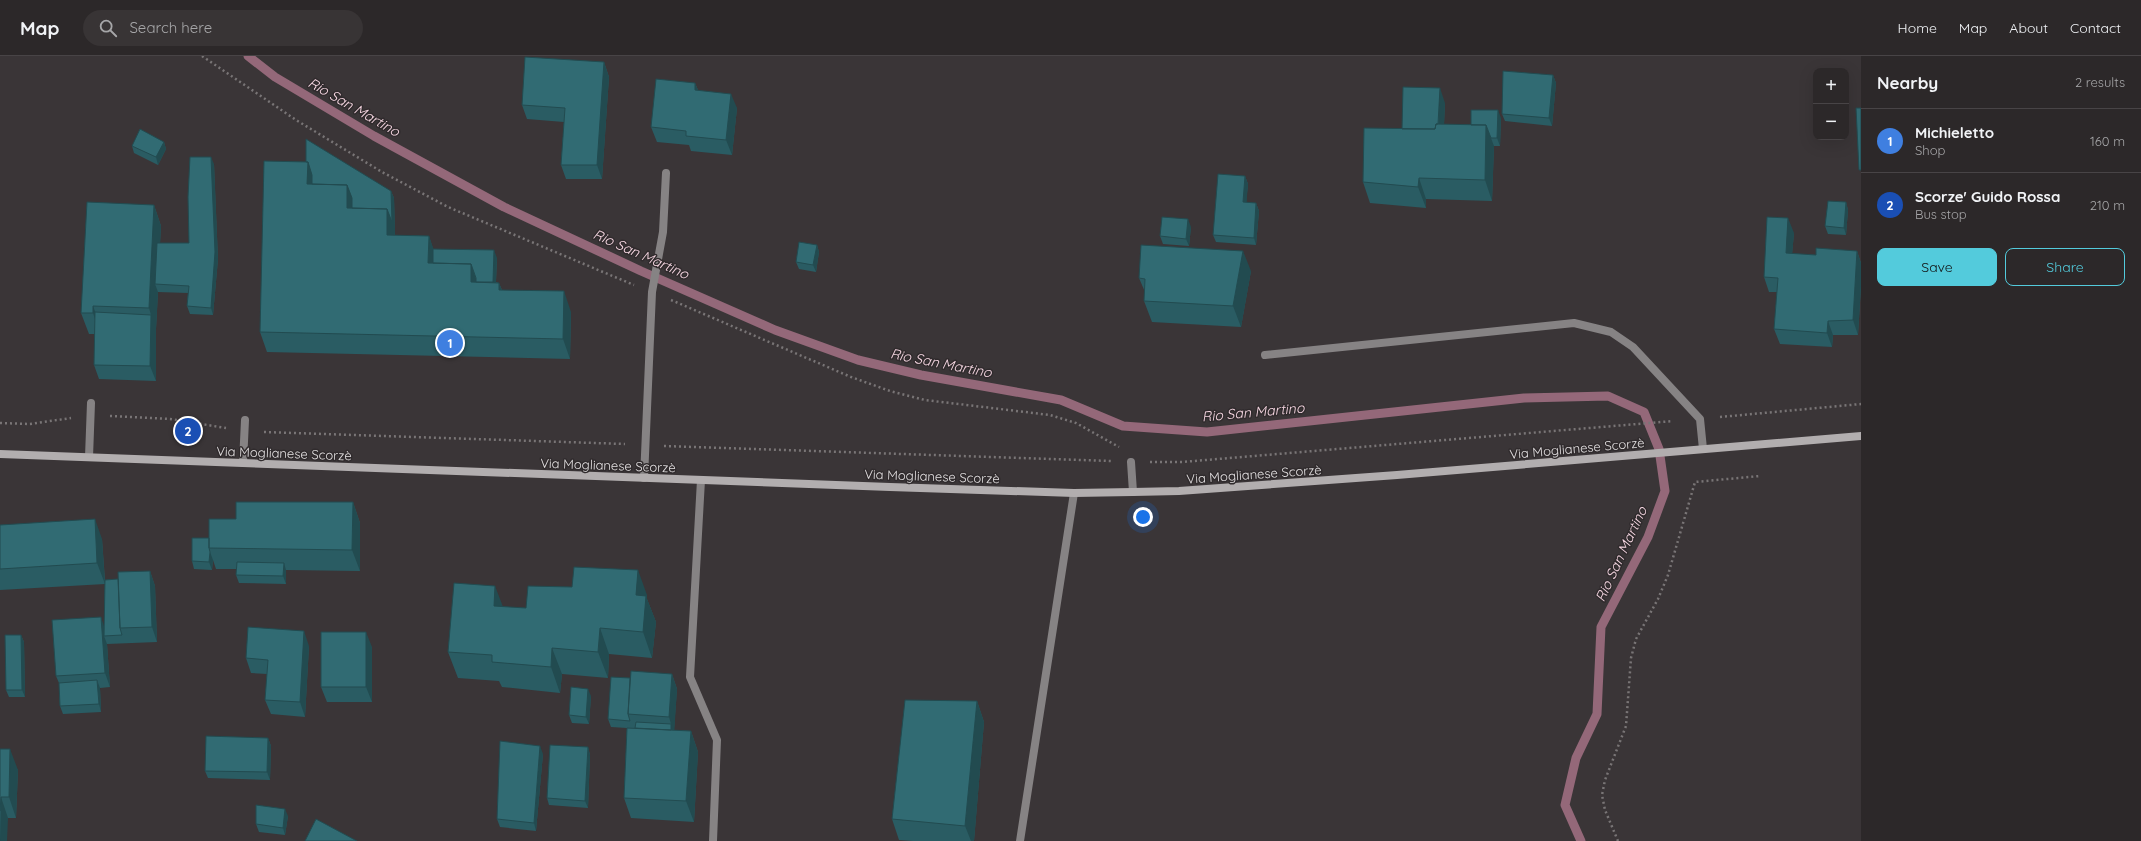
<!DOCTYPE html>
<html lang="en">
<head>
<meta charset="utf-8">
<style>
	:root { --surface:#2c2829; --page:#383435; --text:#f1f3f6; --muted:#a6a6a8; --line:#484446; --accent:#53cbdc }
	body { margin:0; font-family:Quicksand,sans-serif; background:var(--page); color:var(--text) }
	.controls { position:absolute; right:12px; top:12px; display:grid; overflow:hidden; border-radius:8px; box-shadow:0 4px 16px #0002 }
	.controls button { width:36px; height:36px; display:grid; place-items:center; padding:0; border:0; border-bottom:1px solid var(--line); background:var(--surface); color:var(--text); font:20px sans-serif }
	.you { position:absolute; left:1143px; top:461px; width:14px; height:14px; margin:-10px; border:3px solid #fff; border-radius:50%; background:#1a73e8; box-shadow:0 0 0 6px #1a73e833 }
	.badge { display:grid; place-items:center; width:26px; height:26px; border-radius:50%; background:var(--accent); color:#fff; font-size:13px; font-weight:700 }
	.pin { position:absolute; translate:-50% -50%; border:2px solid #fff; box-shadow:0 1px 4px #0006 }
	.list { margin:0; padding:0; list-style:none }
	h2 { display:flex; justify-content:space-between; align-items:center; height:52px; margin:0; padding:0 16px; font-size:17px }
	h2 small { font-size:13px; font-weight:400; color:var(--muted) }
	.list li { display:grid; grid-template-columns:26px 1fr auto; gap:12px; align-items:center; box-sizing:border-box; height:64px; padding:0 16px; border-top:1px solid var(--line) }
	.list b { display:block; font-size:15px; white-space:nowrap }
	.list p { margin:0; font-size:13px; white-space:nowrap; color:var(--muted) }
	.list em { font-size:13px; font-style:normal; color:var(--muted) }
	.actions { display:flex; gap:8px; padding:12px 16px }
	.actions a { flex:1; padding:9px 0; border:1px solid var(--accent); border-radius:8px; text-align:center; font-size:14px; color:var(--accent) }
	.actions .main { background:var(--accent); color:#111 }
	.icon { flex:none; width:22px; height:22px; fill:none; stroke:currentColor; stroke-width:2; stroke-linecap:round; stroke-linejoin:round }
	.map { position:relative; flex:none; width:1861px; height:785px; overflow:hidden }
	header { display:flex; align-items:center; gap:24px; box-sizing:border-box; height:56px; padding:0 20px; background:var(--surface); border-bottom:1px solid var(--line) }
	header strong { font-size:19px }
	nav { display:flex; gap:22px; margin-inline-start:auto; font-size:14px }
	.search { width:280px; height:36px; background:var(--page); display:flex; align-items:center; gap:10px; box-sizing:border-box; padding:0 14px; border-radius:22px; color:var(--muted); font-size:15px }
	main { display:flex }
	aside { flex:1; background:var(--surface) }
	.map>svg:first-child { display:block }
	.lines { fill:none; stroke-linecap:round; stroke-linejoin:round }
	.stream { stroke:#946879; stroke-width:9 }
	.path { stroke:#797576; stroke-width:2.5; stroke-dasharray:2 3; stroke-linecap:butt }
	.service { stroke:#868384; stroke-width:8 }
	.minor { stroke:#868384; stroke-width:8 }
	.secondary { stroke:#b2aeaf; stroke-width:8 }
	.wall { fill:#2a5c63 }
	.shaded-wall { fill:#224b50 }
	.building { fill:#316b73; stroke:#224b50 }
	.labels { text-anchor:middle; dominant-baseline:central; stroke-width:3; stroke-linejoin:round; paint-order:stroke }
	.street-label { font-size:13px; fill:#e3e0e1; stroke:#302b2d }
	.water-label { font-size:14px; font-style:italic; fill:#f8d9e4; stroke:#302b2d }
</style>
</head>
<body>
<header>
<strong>Map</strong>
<div class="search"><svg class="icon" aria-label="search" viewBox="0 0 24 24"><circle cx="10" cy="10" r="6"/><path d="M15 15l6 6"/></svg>Search here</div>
<nav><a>Home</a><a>Map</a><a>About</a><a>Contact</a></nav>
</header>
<main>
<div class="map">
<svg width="1861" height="785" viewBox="0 0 1861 785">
	<rect width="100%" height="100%" fill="#3a3537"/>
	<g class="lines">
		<path class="stream" d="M248,0l27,21 99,59 130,71 137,64 134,59 83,30 63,15 140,25 62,26 84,6 317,-34 84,-2 36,16 15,37 6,42 -17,46 -47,90 -4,87 -21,44 -11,47 16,36"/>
		<path class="path" d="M202,0l94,64 86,52 66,35 186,78
			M671,244l180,77 39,14 35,9 125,15 26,8 43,24
			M110,360l60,3 56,9
			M1720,361l141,-13
			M0,367l30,1 41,-6
			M264,376l361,12
			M664,390l447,15
			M1150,406h32l491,-41
			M1618,785l-13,-31 -3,-15 3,-15 21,-54 5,-68 5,-19 22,-40 10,-24 27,-93 65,-6"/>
		<path class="service" d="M1265,299l309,-32 37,9 22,15 67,72 3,30
			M89,401l2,-54
			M1131,406l2,30
			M243,407l2,-43
			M644,422l8,-186 11,-60 3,-59"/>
		<path class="minor" d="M701,424l-11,197 27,63 -4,101
			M1020,785l54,-348"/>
		<path class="secondary" d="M0,398l890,33 184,6 59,-1 46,-1 218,-16 464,-39"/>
	</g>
	<path class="wall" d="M604,6l5,15 -7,102h-36l-5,-14 3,-43 -37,-3 -5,-14z
		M1553,19l3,8 -4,43 -47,-5 -3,-7z
		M695,27l3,7 39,18 -5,47 -41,-4 -2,-6 -32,-3 -6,-15z
		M1445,47l-1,21 27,1 30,-7 -1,28h-6l-2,55 -66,-2v9l-56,-5 -7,-21 39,-53z
		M164,86l2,7 -8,16 -24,-12 -2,-7z
		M214,108l4,95 -5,56 -23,-1 -3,-8 1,-13 -30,-1 -2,37v52l-57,-2 -5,-14 1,-31h-6l-8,-21 73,-108 7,21 -1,17h29z
		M1245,120l3,8 -2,19h10l3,8 -3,34 -40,-3 -3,-7z
		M391,135l3,7 1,37 34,1 4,13 64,9 -1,24 3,1 3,7 69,22 -1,47 -303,-7 -7,-20z
		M1846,146l2,8 -2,25 -18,-1 -3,-8z
		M1191,171l-2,19 -26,-2 -3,-8z
		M1794,177l-2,21 24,1 41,-4 4,12v23l-3,49h-25l-1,12 -52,-3 -6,-15 3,-37h-8l-5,-15z
		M817,189l2,7 -3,20 -17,-3 -3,-7z
		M1251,215l-10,56 -89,-5 -8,-21 1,-9 -6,-14z
		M353,446l7,21v48l-74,-1v14l-47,-1 -3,-8 1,-6h-21l-3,-9 -1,10 -18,-1 -2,-8 17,-23 27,-19z
		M0,469l102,14 3,41 13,-1 32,-8 5,15 2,56 -50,2 3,43 -10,1 1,24 -38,2 -3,-8 -1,-23 -3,-7 48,-50 1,-42 -105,6z
		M572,531l75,8v4l9,23 -4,36 -43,-4 -1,24 -46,-4 -2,19 -58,-6 -3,-6 -41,-3 -10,-26 55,-45 23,1z
		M21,579l3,7 1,55h-16l-3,-7z
		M309,590l-4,71 -34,-3 -6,-14 2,-26 -16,-1 -5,-15z
		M372,591v55h-45l-6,-15z
		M672,618l5,15 -3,41 17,1 7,21 -4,70 -63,-4 -7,-20 3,-70 -16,-1 -3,-8 22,-41z
		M591,640l-2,28 -17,-1 -3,-8z
		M977,645l7,21 -10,119h-61l-14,-1 -7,-21z
		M268,682l3,8 -1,34 -62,-2 -3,-7z
		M588,691l2,8 -2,53 -39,-3 -2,-7z
		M0,693l18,21 -2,48h-8l-8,23z
		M543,698l-7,77 -36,-4 -3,-8z
		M288,760l-3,19 -26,-3 -3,-8z"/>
	<path class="shaded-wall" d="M604,6l5,15 -7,102 -5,-14z
		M1553,19l3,8 -4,43 -3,-8z
		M695,27l6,14 -6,-7z
		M1440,32l5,15 -2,47 -5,-14z
		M731,38l6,14 -5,47 -6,-15z
		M1498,54l3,8 -1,28 -3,-8z
		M1486,69l8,21 -2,55 -7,-21z
		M164,86l2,7 -8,16 -2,-8z
		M211,101l3,7 4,95 -5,56 -2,-7z
		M308,106l7,21v14l-8,-13z
		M1245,120l3,8 -2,26 -3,-8z
		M1419,122l7,21v9l-8,-21z
		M347,129l8,21 -1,16 -7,-14z
		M391,135l3,7 1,32 -1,25 -7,-20v-26z
		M1846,146l2,8 -2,25 -2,-7z
		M1256,147l3,8 -3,34 -2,-7z
		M154,149l7,21 -3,58h-3l3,8 -2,37v52l-6,-15 1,-51 -2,-7z
		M1788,162l6,15 -3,35 -5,-15z
		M1188,163l3,8 -2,19 -3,-7z
		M429,180l7,20v21l-8,-14z
		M817,189l2,7 -3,20 -3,-7z
		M494,194l3,8 -2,45 -3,-8z
		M1243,195l8,20 -10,56 -8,-21z
		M1857,195l4,12v23l-3,49 -5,-15z
		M471,208l7,21 -7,-3z
		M499,227l8,20 -8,-13z
		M564,235l7,21 -1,47 -7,-20z
		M93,250l8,21 -1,7 -7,-21z
		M1828,265l5,14 -1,12 -5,-14z
		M353,446l7,21v48l-8,-21z
		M95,463l7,20 3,45 -8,-21z
		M210,496l3,8 -1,10 -3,-8z
		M284,507l2,7v14l-3,-8z
		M638,514l9,25v4l9,23 -4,36 -9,-26 -7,-37z
		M150,515l5,15 2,56 -5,-15z
		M495,530l10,26 -11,-6z
		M101,561l5,15 -2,4 3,8 3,43 -5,-14z
		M600,572l9,26 -1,24 -10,-26z
		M304,575l5,15 -4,71 -5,-15z
		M366,576l6,15v55l-6,-15z
		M21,579l3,7 1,55 -3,-7z
		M552,592l10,26 -2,19 -9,-26z
		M672,618l5,15 -4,62 -3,-8 1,-19 -2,-7z
		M97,624l3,8 1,24 -2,-8z
		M588,633l3,7 -2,28 -3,-7z
		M977,645l7,21 -10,119h-3l-6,-15z
		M691,675l7,21 -4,70 -8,-21z
		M268,682l3,8 -1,34 -3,-8z
		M540,690l3,8 -7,77 -2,-8z
		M588,691l2,8 -2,53 -3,-7z
		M10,693l8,21 -2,48 -7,-21z
		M1,741l7,21 -1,23h-7z
		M285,753l3,7 -3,19 -2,-7z"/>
	<path class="building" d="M525,1l79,5 -7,103h-36l4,-57 -43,-3z
		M1503,15l50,4 -4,43 -47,-4z
		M656,23l39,4v7l36,4 -5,46 -40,-4v-5l-35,-4z
		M1403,31l37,1 -2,36h-2l-1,5h-33z
		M1856,52h5v62h-2z
		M1471,54h27l-1,28h-6l-5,-13h-15z
		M1436,68l50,1 -1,55 -66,-2 -1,9 -55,-5 1,-54 71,1z
		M140,73l24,13 -8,15 -24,-11z
		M306,83l85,52 1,31 -5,-13 -35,-1v-10l-5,-13 -35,-1v-9l-4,-13h-2z
		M190,101h21l4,95 -4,56 -24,-2 2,-20 -34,-2 2,-41h32l-1,-46z
		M264,105l44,1 -1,22 40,1v23l40,1v26l42,1 -1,27 43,1v18l28,1v7l65,1 -1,48 -303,-7z
		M1218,118l27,2 -2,26 13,1 -2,35 -41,-3z
		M1828,145l18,1 -2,26 -19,-2z
		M87,146l67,3 -5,103 -56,-2v7h-12z
		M1162,161l26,2 -2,20 -26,-3z
		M1767,161l21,1 -2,35 30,2v-7l41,3 -4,69 -25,1 -1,12 -53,-4 4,-51 -14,-1z
		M799,186l18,3 -4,20 -17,-3z
		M1141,189l102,6 -10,55 -89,-5 1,-22 -6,-1z
		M433,193l61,1 -1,32h-17v-4l-5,-14 -38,-1z
		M95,256l56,3 -1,51 -56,-1z
		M236,446h117l-1,48 -143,-2v-29h27z
		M95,463l2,44 -97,6v-44z
		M192,482h17v10l1,4 -1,10 -17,-1z
		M237,506l47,1 -1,13 -47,-1z
		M574,511l64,3 -2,25 10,1 -3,36 -43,-4 -2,24 -46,-4 -1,19 -59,-5v-7l-44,-3 6,-69 41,3 -1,20 32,2 2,-22 44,1z
		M150,515l2,56 -32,1 -2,-56z
		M118,523l2,49 2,7 -18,1 1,-56z
		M101,561l4,56 -49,3 -4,-56z
		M248,571l56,4 -4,71 -35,-2 3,-40 -22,-2z
		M321,576h45v55h-45z
		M5,579h16l1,55h-16z
		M631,615l41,3 -3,43 -41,-3z
		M611,621l19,1 -2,36 2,7 -22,-2z
		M97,624l2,24 -39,2 -1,-23z
		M571,631l17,2 -2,28 -17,-2z
		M905,644l72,1 -12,125 -73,-7z
		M636,666l35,2v6l-36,-2z
		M627,672l64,3 -5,70 -62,-3z
		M206,680l62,2 -1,34 -62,-1z
		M500,685l40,5 -6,77 -37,-4z
		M550,689l38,2 -3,54 -38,-3z
		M0,693h10l-1,48h-8l-1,14z
		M256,749l29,4 -2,19 -27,-4z
		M316,763l41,22h-52z"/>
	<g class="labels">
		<g class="street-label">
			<text transform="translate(1577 392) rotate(-5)">Via Moglianese Scorzè</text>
			<text transform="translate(284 397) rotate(2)">Via Moglianese Scorzè</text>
			<text transform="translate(608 409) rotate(2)">Via Moglianese Scorzè</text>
			<text transform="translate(1254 418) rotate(-4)">Via Moglianese Scorzè</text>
			<text transform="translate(932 420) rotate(2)">Via Moglianese Scorzè</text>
		</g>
		<g class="water-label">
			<text transform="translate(354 51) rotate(30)">Rio San Martino</text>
			<text transform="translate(641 198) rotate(24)">Rio San Martino</text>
			<text transform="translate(941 307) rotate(11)">Rio San Martino</text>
			<text transform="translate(1253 356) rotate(-5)">Rio San Martino</text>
			<text transform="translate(1621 498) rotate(-65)">Rio San Martino</text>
		</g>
	</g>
</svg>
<div class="controls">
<button>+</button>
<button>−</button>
</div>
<div class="you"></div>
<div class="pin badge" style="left:450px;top:287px;background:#3f7fe0">1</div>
<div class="pin badge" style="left:188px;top:375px;background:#1a4fb4">2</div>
</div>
<aside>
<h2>Nearby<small>2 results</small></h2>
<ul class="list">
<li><span class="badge" style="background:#3f7fe0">1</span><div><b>Michieletto</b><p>Shop</p></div><em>160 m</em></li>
<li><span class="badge" style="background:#1a4fb4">2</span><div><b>Scorze' Guido Rossa</b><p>Bus stop</p></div><em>210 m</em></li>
</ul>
<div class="actions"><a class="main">Save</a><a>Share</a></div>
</aside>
</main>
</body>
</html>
